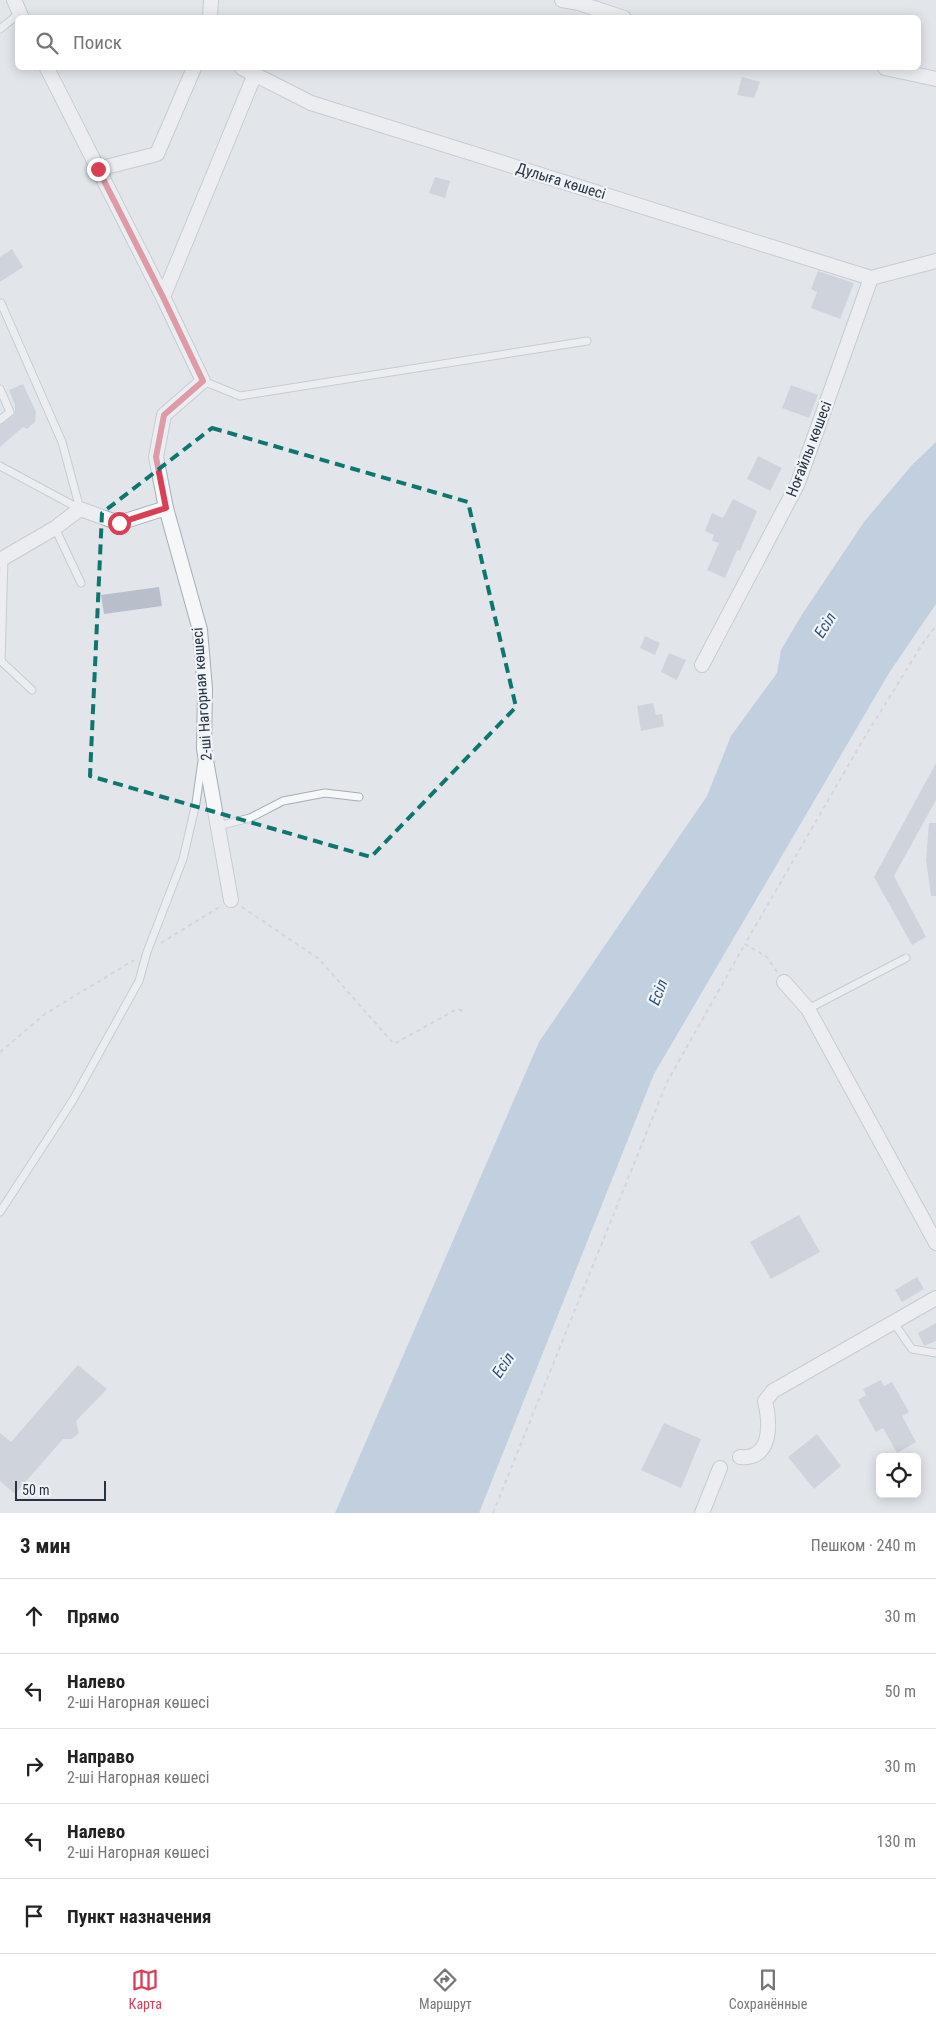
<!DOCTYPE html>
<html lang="ru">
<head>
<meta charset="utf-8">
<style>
	:root { --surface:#fff; --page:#f6f6f6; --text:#222; --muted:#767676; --line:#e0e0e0; --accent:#d93e55 }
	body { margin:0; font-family:"Roboto Condensed",sans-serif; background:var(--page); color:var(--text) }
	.controls { position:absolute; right:15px; bottom:15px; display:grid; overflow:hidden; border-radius:8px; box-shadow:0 2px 12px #0003 }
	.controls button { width:45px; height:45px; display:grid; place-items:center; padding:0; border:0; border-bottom:1px solid var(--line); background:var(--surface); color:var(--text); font:25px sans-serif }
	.scale { position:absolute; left:15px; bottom:12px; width:91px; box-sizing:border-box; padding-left:5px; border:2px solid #283345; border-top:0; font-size:14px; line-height:18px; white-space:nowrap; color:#283345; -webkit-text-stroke:4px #f2f5f8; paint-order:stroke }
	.stop { position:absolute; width:15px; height:15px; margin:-11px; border:4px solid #d93e55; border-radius:50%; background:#fff }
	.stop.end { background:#d93e55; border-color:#fff; box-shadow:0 1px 5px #0008 }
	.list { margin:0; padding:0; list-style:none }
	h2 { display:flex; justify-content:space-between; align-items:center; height:65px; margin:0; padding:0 20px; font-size:21px }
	h2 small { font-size:16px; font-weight:400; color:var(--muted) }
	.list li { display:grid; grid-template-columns:32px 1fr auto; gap:15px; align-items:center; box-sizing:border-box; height:75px; padding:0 20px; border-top:1px solid var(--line) }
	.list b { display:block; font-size:19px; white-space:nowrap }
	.list p { margin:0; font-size:16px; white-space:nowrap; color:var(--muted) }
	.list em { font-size:16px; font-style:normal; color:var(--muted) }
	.icon { flex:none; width:28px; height:28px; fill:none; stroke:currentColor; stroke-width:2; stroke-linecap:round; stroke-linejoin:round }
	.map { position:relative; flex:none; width:936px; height:1513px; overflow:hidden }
	.search { position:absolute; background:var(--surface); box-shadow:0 2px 12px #0003; left:15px; right:15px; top:15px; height:55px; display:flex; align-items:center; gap:12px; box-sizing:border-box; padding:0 18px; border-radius:8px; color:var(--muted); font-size:19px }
	.sheet { height:440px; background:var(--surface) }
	nav { display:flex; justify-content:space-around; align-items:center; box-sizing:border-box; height:70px; border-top:1px solid var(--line); background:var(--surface); font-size:14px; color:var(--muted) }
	nav a { display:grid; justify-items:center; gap:2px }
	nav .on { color:var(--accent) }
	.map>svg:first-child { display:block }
	.water { fill:#9ab3ce }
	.building { fill:#b9bfca }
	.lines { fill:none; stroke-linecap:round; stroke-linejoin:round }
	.lane-casing { stroke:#a6adb6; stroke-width:9 }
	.street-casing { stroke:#a6adb6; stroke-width:16 }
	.path { stroke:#c0c4ca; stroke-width:2; stroke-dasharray:4 4; stroke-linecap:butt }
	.lane { stroke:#f5f7f9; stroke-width:7 }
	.street { stroke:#f5f7f9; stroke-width:14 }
	.route { stroke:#d93e55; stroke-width:6 }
	.marked { fill:none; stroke:#0f766e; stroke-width:4; stroke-dasharray:10 6; stroke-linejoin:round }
	.labels { text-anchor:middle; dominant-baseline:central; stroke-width:4.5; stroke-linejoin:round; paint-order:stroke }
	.street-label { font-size:15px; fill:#283345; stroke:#f2f5f8 }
	.water-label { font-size:16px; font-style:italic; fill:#2f517c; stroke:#f2f5f8 }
</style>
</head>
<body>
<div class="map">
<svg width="936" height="1513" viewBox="0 0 936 1513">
	<rect width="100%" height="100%" fill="#e2e6eb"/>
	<path class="water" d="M936,442v162l-47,69 -235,401 -175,439h-144l204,-471 168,-246 24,-60 46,-63 4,-23 20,-34 63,-94 48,-57z"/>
	<path class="building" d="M742,77l18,5 -6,16 -17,-3z
		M435,177l15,4 -5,17 -16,-5z
		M12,249l11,18 -23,15v-25z
		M818,271l36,12 -14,36 -29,-11 6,-16 -6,-3z
		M23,384l13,28 -1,10 -8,7 -4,-2 -23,20v-22l13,-9 2,-3v-8l-6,-15z
		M791,385l27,10 -9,23 -27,-10z
		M758,456l24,12 -12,23 -23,-12z
		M733,499l24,12 -17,40 -3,-1 -12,28 -18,-8 12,-27 -7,-2 2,-6 -9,-4 7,-18 11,5z
		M159,587l3,19 -58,8 -3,-19z
		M645,636l15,7 -5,12 -15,-7z
		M669,653l17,7 -9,20 -16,-8z
		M653,703l3,12 6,-1 2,12 -23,5 -4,-25z
		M936,763v37l-42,76 32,61 -14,8 -38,-68z
		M929,823h7v73h-5l-5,-36z
		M799,1215l21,37 -49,27 -21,-37z
		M917,1277l7,12 -22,13 -7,-12z
		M936,1323v18l-12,5 -6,-13z
		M78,1365l29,24 -31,32 3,12 -7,6h-9l-48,55 -15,-13v-48l11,9z
		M881,1380l3,6 8,-4 17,30 -7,4 14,26 -19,11 -14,-25 -7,4 -18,-32 8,-5 -3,-6z
		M664,1423l37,16 -20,49 -40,-18z
		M817,1434l24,32 -27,23 -26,-32z"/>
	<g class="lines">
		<defs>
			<path id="lane" d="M0,29l20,-16
				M203,381l37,15 347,-55
				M0,389l10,23 -10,8
				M0,466l80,43 -18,-67 -61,-139
				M55,528l26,55
				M4,558l-3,103 31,29
				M218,826l32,-8 33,-17 42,-8 34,4
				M808,1009l98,-51
				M0,1212l73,-112 66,-119 8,-29 36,-93 13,-56 6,-42
				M894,1323l18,26 24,4"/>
			<path id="street" d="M14,0l8,18
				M562,0l17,3 45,15
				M210,18l1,-18
				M47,68l116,229 40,84 -39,34 -8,42 10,51 34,122 5,59 -1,60 27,151
				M242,68l69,35 560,175
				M885,68l51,11
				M98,169l59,-15 37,-86
				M871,278l65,-17
				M163,297l92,-223
				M0,560l55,-32 25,-19 39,14 47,-15
				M702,665l96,-182 73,-205
				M784,982l24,27 128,234
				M740,1457c33,3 30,-35 25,-56l8,-10 163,-93
				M702,1513l18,-45"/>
		</defs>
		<use href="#lane" class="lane-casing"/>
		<use href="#street" class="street-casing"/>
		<path class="path" d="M242,907l77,52 75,85 63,-35 6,2
			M161,943l60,-37
			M777,972l-10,-15 -22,-13 118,-204 60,-97 13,-17
			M0,1052l45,-38 89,-54
			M493,1513l174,-431 78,-138"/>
		<use href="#lane" class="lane"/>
		<use href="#street" class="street"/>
	</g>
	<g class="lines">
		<path class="route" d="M98,169l65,128 40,84 -39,34 -8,42 10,51 -47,15"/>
	</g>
	<path d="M0 0H936V1513H0ZM212,428l256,74 48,205 -145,150 -281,-81 12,-263z" fill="#e2e6eb" fill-opacity=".55" fill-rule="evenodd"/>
	<path class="marked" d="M212,428l256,74 48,205 -145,150 -281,-81 12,-263z"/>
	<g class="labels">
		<g class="street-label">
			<text transform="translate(561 181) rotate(17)">Дулыға көшесі</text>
			<text transform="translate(809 449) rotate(-69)">Ноғайлы көшесі</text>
			<text transform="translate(202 694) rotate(-94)">2-ші Нагорная көшесі</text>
		</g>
		<g class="water-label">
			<text transform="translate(825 625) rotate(-58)">Есіл</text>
			<text transform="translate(658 992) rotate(-69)">Есіл</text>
			<text transform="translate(503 1365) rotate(-56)">Есіл</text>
		</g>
	</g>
</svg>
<div class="controls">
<button><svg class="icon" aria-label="locate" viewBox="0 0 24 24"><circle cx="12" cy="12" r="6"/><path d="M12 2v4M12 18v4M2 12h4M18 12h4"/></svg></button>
</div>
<div class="scale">50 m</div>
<div class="stop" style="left:119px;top:523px"></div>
<div class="stop end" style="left:98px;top:169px"></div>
<div class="search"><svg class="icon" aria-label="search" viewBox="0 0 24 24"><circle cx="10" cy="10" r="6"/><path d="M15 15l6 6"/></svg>Поиск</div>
</div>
<section class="sheet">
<h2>3 мин<small>Пешком · 240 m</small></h2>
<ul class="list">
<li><svg class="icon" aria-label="ahead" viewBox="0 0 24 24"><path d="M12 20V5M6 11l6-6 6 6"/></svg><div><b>Прямо</b></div><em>30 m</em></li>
<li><svg class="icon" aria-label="left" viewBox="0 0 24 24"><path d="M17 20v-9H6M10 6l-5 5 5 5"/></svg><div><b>Налево</b><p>2-ші Нагорная көшесі</p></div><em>50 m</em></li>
<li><svg class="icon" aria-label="right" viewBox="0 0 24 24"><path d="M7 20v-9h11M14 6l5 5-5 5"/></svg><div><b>Направо</b><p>2-ші Нагорная көшесі</p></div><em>30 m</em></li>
<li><svg class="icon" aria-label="left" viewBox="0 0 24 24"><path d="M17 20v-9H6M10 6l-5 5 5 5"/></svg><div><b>Налево</b><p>2-ші Нагорная көшесі</p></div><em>130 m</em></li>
<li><svg class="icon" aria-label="arrive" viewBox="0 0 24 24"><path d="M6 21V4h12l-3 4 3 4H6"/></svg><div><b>Пункт назначения</b></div></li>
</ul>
</section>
<nav>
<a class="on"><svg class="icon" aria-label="map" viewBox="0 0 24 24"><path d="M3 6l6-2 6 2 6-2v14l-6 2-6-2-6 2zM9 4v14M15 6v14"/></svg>Карта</a>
<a><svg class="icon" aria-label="directions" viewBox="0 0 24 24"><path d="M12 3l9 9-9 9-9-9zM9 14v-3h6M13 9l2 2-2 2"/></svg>Маршрут</a>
<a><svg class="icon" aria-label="saved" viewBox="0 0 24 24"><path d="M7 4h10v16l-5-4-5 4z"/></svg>Сохранённые</a>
</nav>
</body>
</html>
